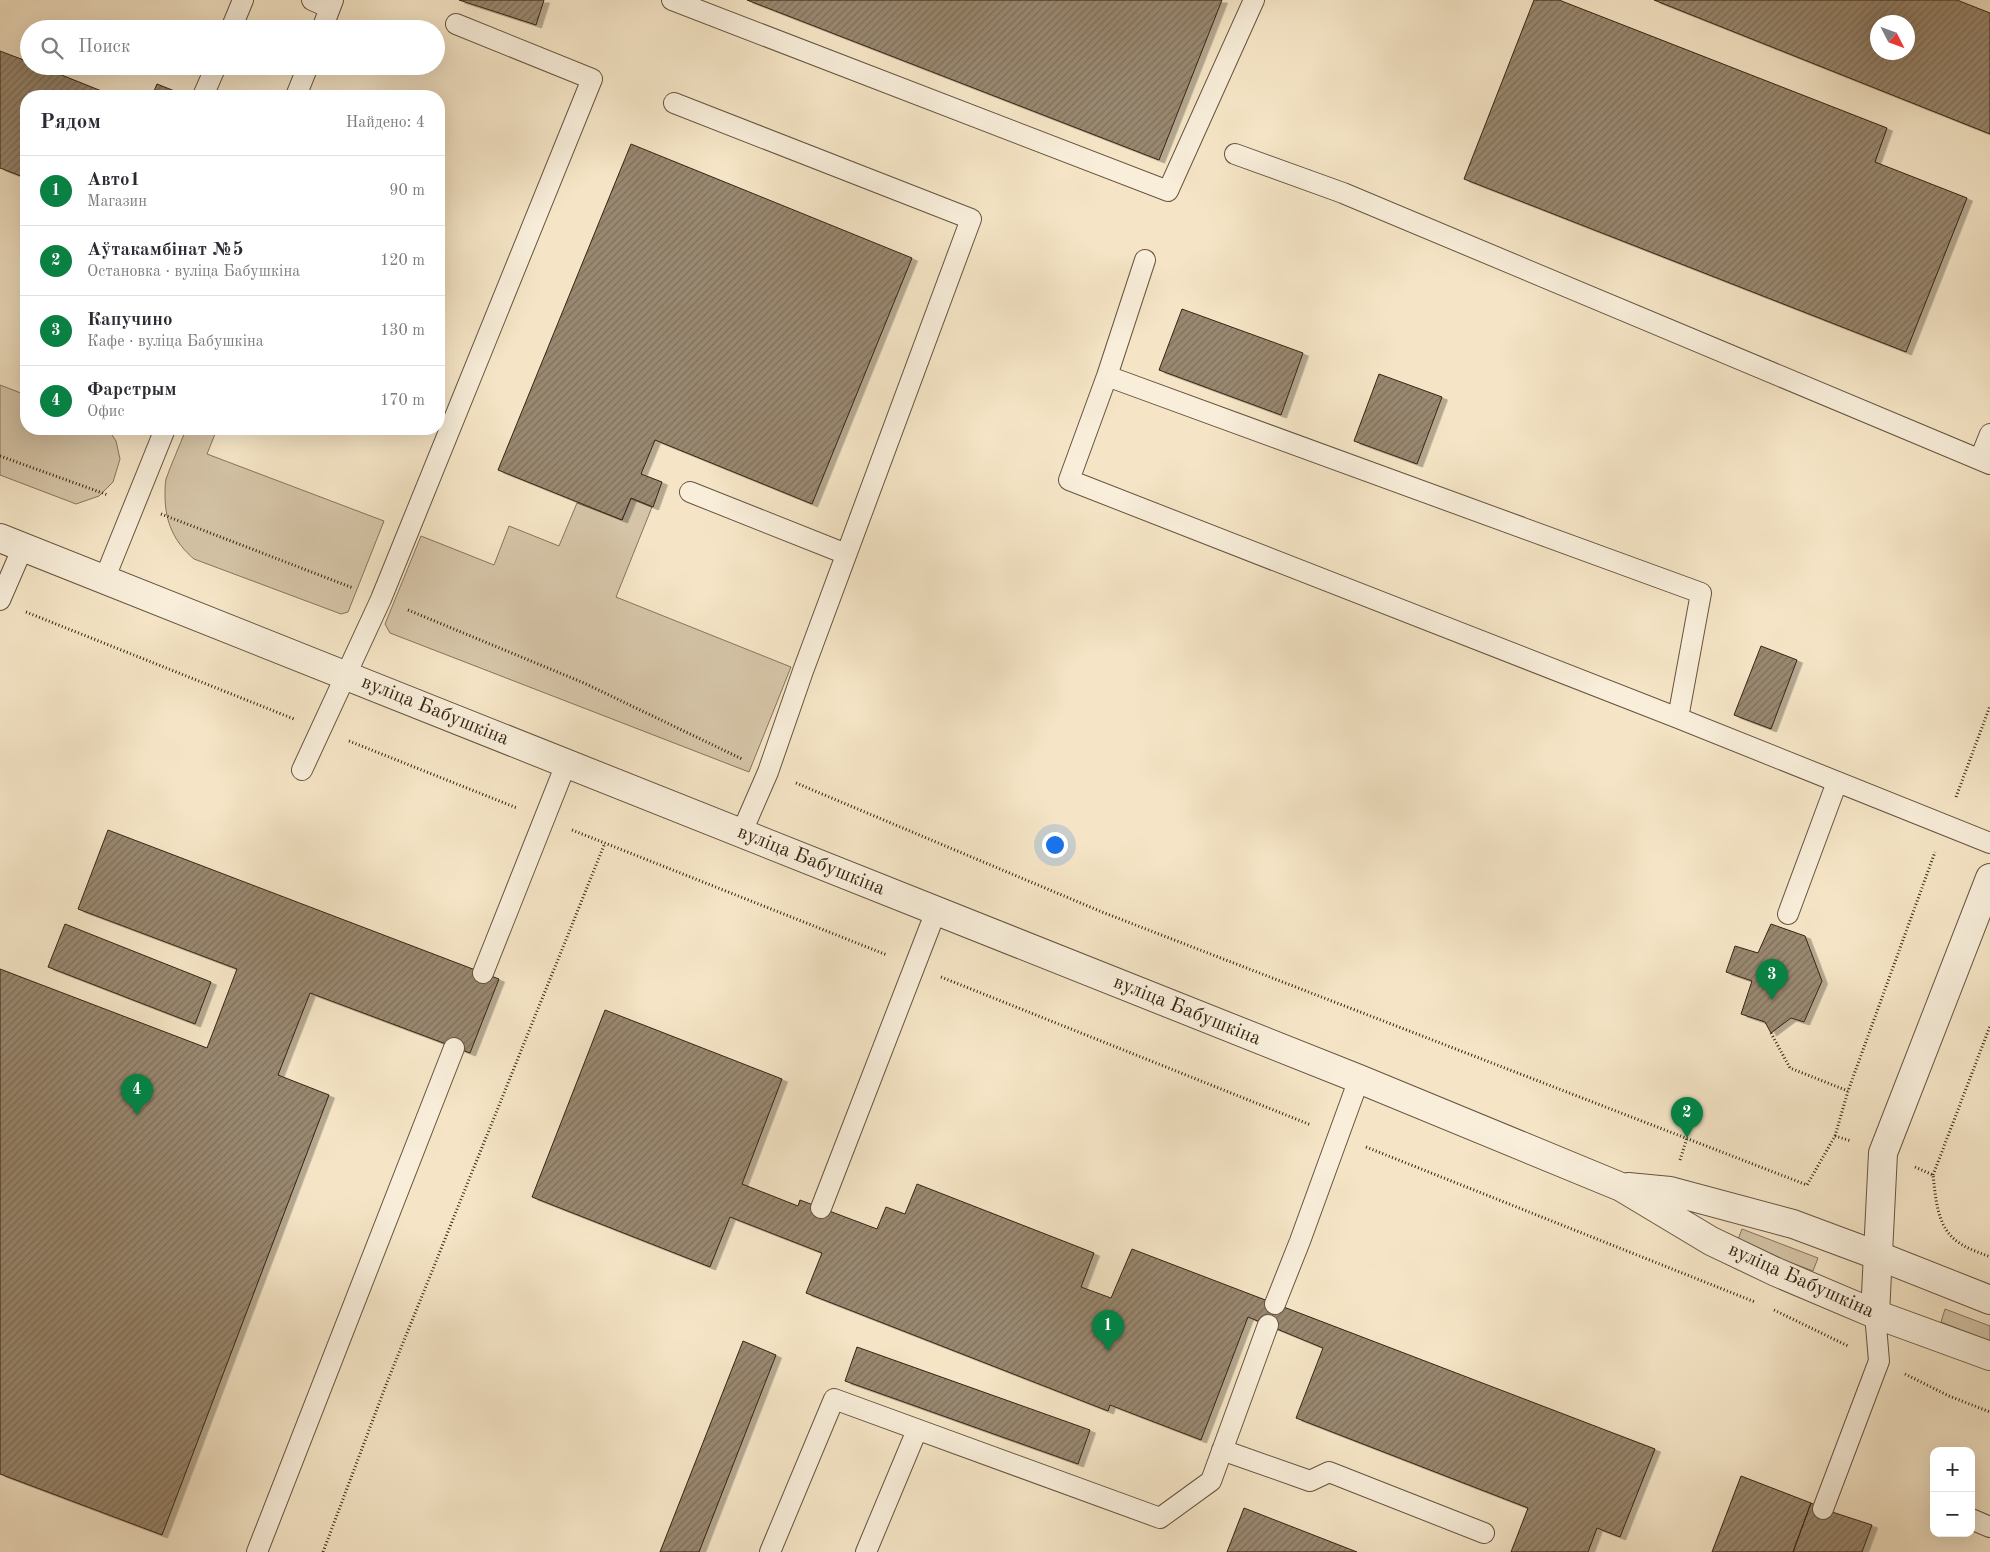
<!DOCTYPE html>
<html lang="ru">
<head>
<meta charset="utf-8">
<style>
	:root { --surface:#fff; --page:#f7f7f7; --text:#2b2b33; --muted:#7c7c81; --line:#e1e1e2; --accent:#0b8043 }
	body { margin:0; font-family:"Old Standard TT",serif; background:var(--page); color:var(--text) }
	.controls { position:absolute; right:15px; bottom:15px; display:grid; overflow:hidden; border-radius:10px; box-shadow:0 5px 20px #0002 }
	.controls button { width:45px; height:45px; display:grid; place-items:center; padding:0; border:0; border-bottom:1px solid var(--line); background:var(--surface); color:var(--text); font:25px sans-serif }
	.compass { position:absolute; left:1870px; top:15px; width:45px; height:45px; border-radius:50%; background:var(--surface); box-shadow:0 5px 20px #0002; rotate:132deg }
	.you { position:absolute; left:1054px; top:844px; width:18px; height:18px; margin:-12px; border:4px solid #fff; border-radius:50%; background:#1a73e8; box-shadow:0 0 0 8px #1a73e833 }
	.badge { display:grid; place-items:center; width:32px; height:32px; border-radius:50%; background:var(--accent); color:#fff; font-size:16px; font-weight:700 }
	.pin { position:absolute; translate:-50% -41px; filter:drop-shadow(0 1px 2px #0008) }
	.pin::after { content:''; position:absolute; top:26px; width:18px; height:15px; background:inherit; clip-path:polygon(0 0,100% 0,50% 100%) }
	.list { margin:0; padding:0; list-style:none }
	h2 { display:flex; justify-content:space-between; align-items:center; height:65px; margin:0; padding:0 20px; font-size:21px }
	h2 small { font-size:16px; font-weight:400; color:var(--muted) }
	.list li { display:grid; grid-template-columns:32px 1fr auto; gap:15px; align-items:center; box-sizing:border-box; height:70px; padding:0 20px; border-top:1px solid var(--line) }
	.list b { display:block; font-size:19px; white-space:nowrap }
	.list p { margin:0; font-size:16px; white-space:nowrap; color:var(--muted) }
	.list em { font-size:16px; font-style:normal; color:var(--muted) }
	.icon { flex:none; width:28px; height:28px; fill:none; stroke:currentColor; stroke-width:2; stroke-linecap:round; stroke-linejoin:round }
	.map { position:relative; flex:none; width:1990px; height:1552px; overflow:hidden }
	.search { position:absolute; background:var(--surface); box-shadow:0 5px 20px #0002; left:20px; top:20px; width:425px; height:55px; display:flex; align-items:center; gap:12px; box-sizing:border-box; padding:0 18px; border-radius:28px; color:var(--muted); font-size:19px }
	.panel { position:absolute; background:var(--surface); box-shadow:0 5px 20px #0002; left:20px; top:90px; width:425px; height:345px; border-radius:20px }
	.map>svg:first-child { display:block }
	.grass { fill:#d5c4a7; stroke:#86745c }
	.building { fill:url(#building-hatch); stroke:#362412; fill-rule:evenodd; filter:url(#shadow) }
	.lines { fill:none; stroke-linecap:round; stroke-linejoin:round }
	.service-casing { stroke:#66543f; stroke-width:22 }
	.minor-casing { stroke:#66543f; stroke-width:30 }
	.tertiary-casing { stroke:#66543f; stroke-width:30 }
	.path { stroke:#362412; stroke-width:3; stroke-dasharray:1 2.5; stroke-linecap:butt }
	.service { stroke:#f8eeda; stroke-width:20 }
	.minor { stroke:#f8eeda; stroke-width:28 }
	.tertiary { stroke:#f8eeda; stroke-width:28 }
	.labels { text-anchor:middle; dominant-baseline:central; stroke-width:5; stroke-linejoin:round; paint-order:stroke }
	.street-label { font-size:20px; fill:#362412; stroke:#f8eeda }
</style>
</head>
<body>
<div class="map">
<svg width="1990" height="1552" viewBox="0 0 1990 1552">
	<defs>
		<pattern id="building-hatch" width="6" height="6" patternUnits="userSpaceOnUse" patternTransform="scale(1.25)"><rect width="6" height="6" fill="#998870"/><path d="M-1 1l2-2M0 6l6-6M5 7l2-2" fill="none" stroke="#7e6f5b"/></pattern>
		<filter id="shadow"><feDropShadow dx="5.5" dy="3" stdDeviation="0" flood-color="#0004"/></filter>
	</defs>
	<rect width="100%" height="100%" fill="#f5e5c6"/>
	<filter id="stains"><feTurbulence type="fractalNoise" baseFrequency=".004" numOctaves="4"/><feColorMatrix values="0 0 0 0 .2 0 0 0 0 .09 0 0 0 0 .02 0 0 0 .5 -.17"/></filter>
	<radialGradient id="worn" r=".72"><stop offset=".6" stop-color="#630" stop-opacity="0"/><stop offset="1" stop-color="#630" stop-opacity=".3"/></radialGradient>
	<path class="grass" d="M0,385l26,10v34h82l8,12 4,18 -7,23 -14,14 -23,8 -76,-29z
		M186,429h31l-10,25 177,67 -36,91 -7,2 -147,-55c-20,-17 -29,-37 -29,-64 0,-5 0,-11 1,-16 6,-17 14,-34 20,-50z
		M631,499l21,8 -36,90 175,70 -42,105 -359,-139 -5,-9 36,-88 73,29 15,-39 50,20 18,-43 45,17z
		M1742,1229l76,29 -5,13 -76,-29z
		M1945,1309l45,17v15l-49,-19z"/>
	<path class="building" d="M459,0h85l-8,25z
		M747,0h475l-63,160z
		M1534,0h25l328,128 -12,34 92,36 -61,154 -442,-173z
		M1654,0h303l33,13v121zM1878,22h30v30h-30z
		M0,51l29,11v4h10l75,30h-88v82l-26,-10z
		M157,84l30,12h-35z
		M631,144l281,114 -100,246 -157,-64 -14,34 21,8 -9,25 -22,-9 -9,22 -124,-50z
		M1182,309l121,44 -22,62 -122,-45z
		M1379,374l63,23 -25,67 -63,-23z
		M1761,646l36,14 -26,69 -37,-14z
		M108,830l391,149 -29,74 -160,-60 -32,82 51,20 -167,440 -162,-61v-505l207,79 30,-79 -159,-60z
		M65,924l146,58 -16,42 -147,-57z
		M1771,924l34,12 17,45 -18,41 -13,-4 -20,15 -6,-11 -24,-8 11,-33 -26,-9 9,-26 23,7z
		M605,1010l177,69 -40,105 56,22 2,-6 77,29 9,-22 19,7 12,-30 177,69 -13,34 30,11 21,-49 523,200 -35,88 -23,-9 -9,24h-77l17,-44 -232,-90 27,-70 -75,-31 -47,123 -91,-35 -2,6 -302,-118 16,-40 -92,-36 -20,50 -178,-70z
		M743,1341l33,14 -77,197h-39z
		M857,1347l233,83 -12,34 -233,-83z
		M1741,1476l70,27 -18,49h-81z
		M1811,1503l12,6 49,16 -10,27h-69z
		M1244,1508l113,44h-130z"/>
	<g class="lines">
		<defs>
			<path id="service" d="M312,0l18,8
				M672,0l496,191 86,-191
				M231,29l12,-29
				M322,29l11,-29
				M203,96l13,-30
				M296,96l12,-30
				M674,103l297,116 -168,452 -35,101 -27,62
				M1235,154l108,39 647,271
				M1107,376l38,-116
				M1980,459l10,-25
				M690,492l156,62
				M104,580l61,-151
				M0,600l23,-53
				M1678,718l23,-125 -594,-217 -38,104 609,238 312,125
				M302,770l79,-171 211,-520 -136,-55
				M1788,914l49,-132
				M483,973l83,-209
				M821,1208l115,-297
				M1275,1304l25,-63 59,-162
				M1222,1450l88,31 19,-9 155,61
				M1823,1509l56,-148 -4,-47
				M1971,1519l19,8
				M257,1552l197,-504
				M770,1552l64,-153 326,119 51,-37 57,-156
				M866,1552l51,-122"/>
			<path id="minor" d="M1875,1314l8,-161 107,-275"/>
			<path id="tertiary" d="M0,538l1359,541 262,108 90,54 65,31 99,42 115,42
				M1628,1187l42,4 123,33 86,32 111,44"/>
		</defs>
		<use href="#service" class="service-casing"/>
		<use href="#minor" class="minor-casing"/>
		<use href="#tertiary" class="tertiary-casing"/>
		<path class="path" d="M0,456l108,39
			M161,514l192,74
			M408,610l176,73 158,76
			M26,612l268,107
			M349,741l168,67
			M796,783l306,129 705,273 28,-49 16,5
			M1956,797l34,-91
			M572,830l315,125
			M941,977l370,148
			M1771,1033l19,35 58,23
			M1835,1136l13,-45 87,-239
			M1366,1147l389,155
			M1680,1160l7,-22
			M1915,1167l18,8c3,25 4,55 28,69 9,6 20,9 29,13
			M1933,1175l57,-149
			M1774,1310l74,36
			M1905,1374l44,22 41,16
			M323,1552l63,-167 219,-542"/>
		<use href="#service" class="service"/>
		<use href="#minor" class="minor"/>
		<use href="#tertiary" class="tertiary"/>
	</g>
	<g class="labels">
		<g class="street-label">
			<text transform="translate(435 711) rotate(22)">вуліца Бабушкіна</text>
			<text transform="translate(811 861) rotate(22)">вуліца Бабушкіна</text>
			<text transform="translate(1187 1011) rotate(22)">вуліца Бабушкіна</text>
			<text transform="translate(1801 1281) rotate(24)">вуліца Бабушкіна</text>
		</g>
	</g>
	<rect width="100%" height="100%" filter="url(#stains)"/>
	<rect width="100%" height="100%" fill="url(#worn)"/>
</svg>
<div class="controls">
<button>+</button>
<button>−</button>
</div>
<svg class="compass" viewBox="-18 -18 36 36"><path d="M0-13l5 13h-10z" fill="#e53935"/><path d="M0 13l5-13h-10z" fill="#7c7c81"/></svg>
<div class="you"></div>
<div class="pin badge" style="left:1108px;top:1351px">1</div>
<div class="pin badge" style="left:1687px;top:1138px">2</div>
<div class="pin badge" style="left:1772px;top:1000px">3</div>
<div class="pin badge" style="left:137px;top:1115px">4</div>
<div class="search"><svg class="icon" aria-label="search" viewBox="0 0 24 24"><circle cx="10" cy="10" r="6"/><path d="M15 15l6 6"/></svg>Поиск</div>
<section class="panel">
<h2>Рядом<small>Найдено: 4</small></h2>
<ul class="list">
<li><span class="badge">1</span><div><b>Авто1</b><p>Магазин</p></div><em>90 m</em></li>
<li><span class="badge">2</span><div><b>Аўтакамбінат №5</b><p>Остановка · вуліца Бабушкіна</p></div><em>120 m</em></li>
<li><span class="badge">3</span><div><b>Капучино</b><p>Кафе · вуліца Бабушкіна</p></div><em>130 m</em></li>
<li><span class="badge">4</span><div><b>Фарстрым</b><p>Офис</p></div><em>170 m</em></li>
</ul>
</section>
</div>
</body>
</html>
